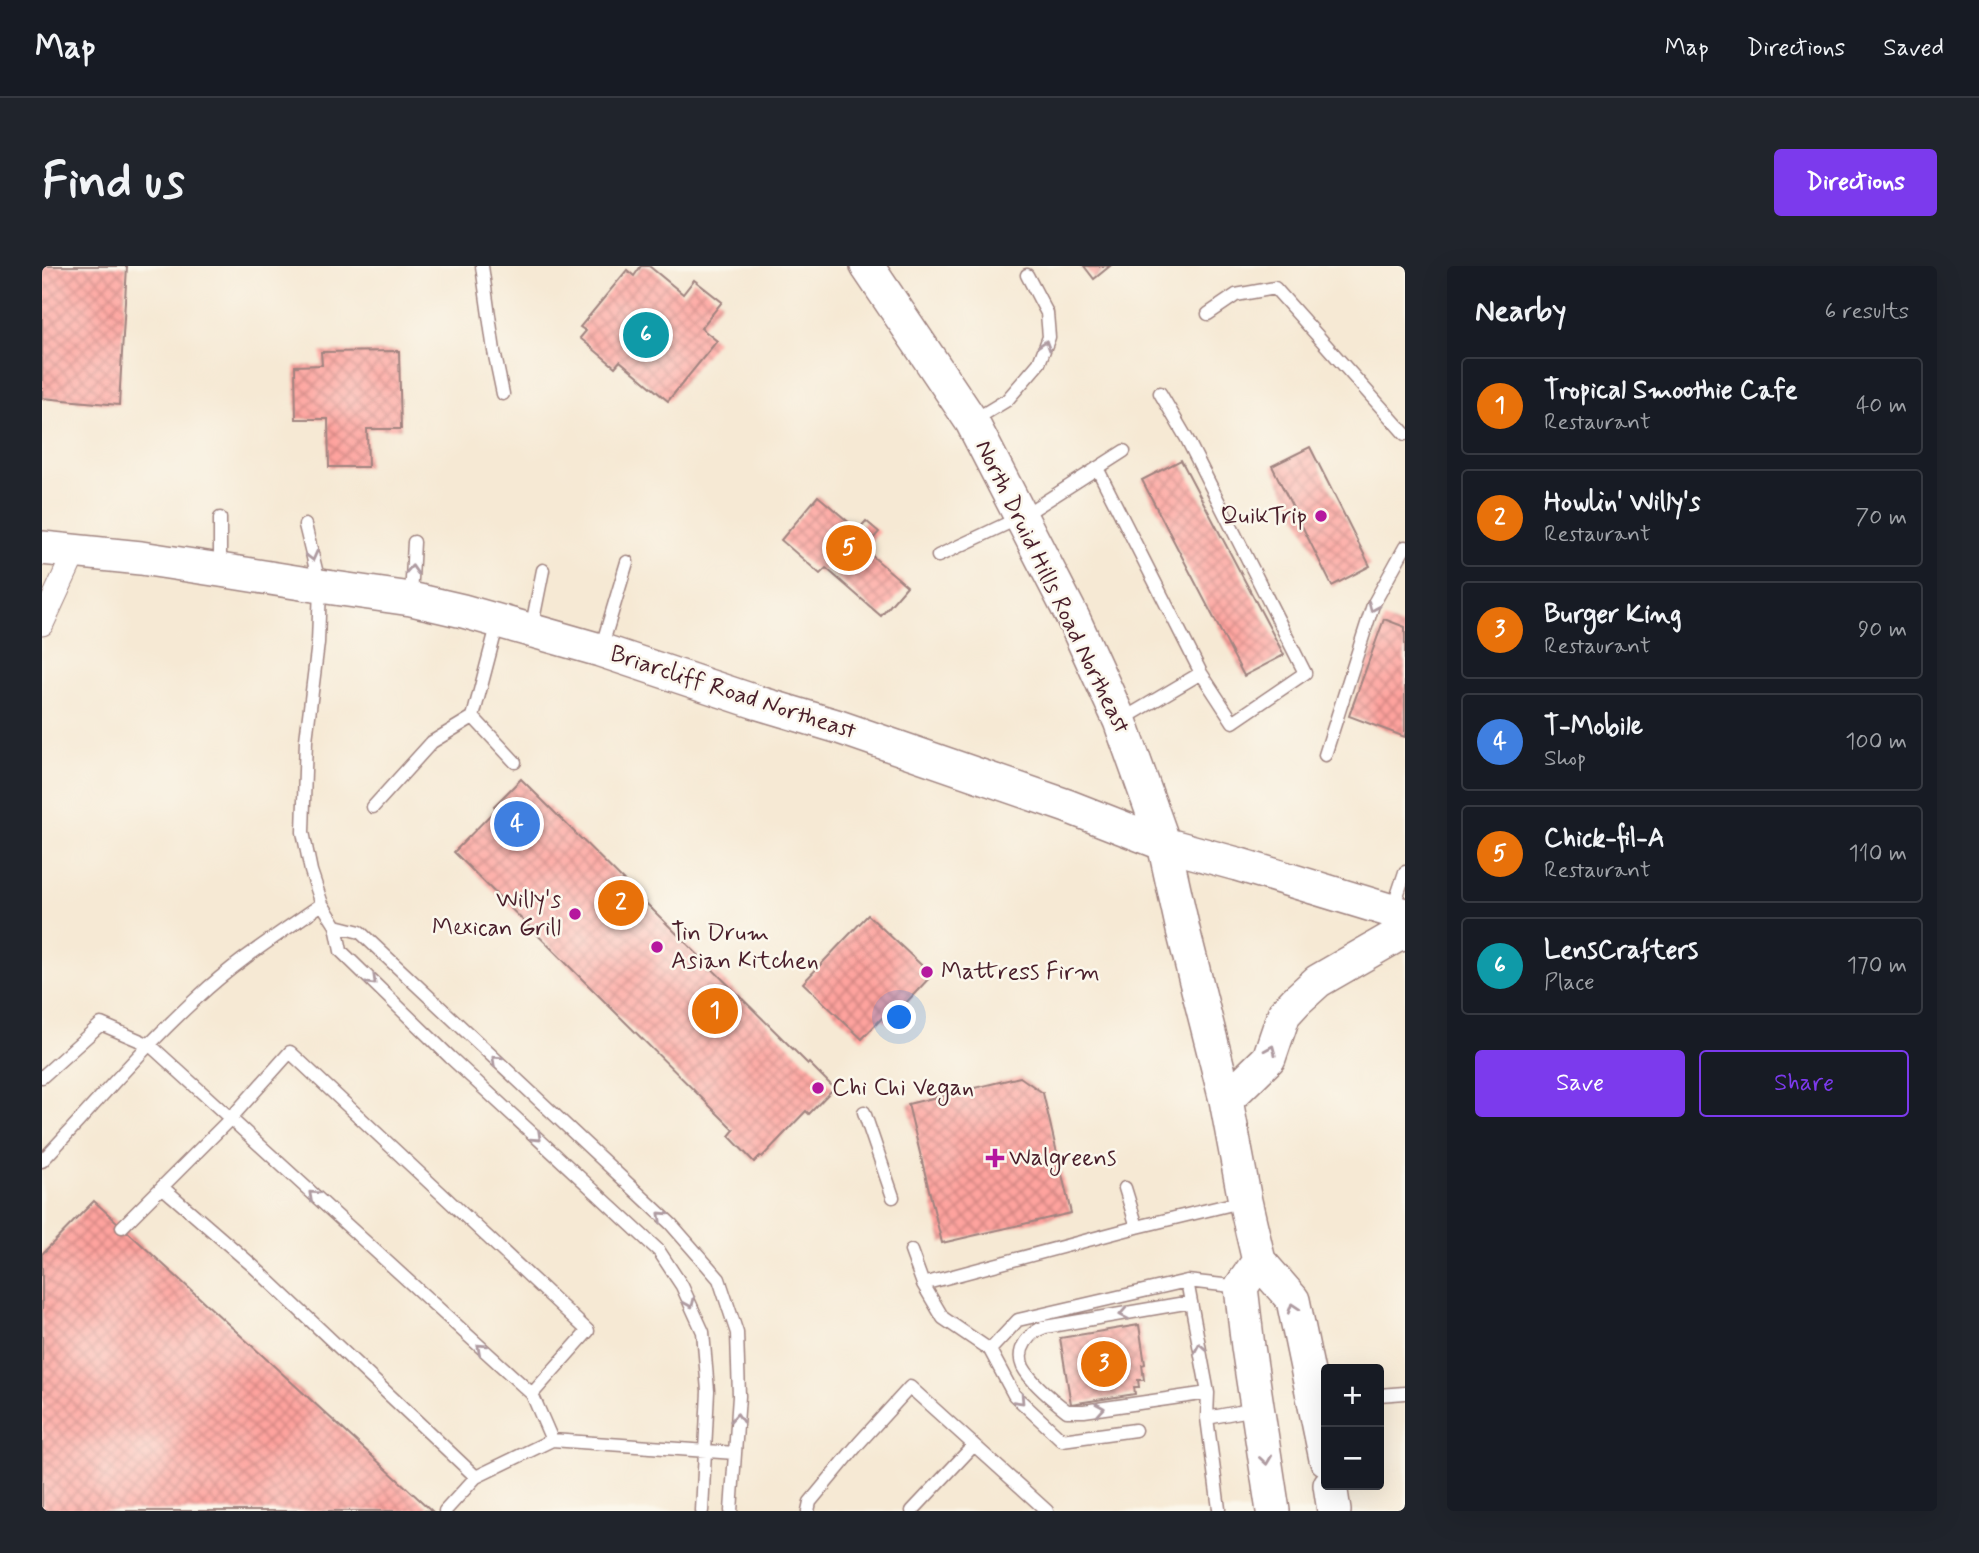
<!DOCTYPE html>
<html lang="en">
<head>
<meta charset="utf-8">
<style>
	:root { --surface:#171b24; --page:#20242c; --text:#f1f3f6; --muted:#9ea1a6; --line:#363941; --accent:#7c3aed }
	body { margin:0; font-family:Mynerve,sans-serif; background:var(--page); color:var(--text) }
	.controls { position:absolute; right:21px; bottom:21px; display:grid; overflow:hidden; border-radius:7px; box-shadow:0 7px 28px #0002 }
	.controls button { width:63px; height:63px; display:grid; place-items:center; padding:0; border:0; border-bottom:2px solid var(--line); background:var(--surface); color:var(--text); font:35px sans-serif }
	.you { position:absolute; left:858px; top:752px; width:24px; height:24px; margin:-18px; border:5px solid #fff; border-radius:50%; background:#1a73e8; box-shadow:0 0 0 10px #1a73e833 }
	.badge { display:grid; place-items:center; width:46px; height:46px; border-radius:50%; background:var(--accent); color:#fff; font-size:23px; font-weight:700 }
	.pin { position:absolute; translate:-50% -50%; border:4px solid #fff; box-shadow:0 2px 7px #0006 }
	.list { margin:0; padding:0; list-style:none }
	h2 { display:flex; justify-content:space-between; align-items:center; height:91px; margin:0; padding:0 28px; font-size:30px }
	h2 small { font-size:23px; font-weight:400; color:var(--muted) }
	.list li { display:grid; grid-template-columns:46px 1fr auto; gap:21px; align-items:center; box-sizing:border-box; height:98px; margin:0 14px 14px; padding:0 14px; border:2px solid var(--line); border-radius:7px }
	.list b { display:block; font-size:26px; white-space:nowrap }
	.list p { margin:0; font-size:23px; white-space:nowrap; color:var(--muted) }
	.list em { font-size:23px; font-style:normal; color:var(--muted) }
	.actions { display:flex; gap:14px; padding:21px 28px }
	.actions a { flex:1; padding:16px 0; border:2px solid var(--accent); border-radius:7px; text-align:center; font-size:24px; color:var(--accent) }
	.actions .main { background:var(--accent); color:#fff }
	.map { position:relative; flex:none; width:1363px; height:1245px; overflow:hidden; border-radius:7px }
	header { display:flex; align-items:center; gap:42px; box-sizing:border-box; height:98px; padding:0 35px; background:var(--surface); border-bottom:2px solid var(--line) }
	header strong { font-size:33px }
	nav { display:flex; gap:38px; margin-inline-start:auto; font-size:24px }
	.intro { display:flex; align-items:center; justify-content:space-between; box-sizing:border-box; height:168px; padding:0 42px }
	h1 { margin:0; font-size:49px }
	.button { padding:18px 32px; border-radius:7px; background:var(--accent); color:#fff; font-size:24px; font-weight:700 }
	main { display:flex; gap:42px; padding:0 42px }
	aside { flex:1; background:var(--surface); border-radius:7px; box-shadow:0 7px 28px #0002 }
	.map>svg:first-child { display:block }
	.building { fill:url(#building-cross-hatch) }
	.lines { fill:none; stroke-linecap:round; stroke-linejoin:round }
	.lane-casing { stroke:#a08480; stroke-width:15 }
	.street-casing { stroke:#a08480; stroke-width:25 }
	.secondary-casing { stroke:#a08480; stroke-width:36 }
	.lane { stroke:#fff; stroke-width:12 }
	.street { stroke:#fff; stroke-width:23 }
	.secondary { stroke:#fff; stroke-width:33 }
	.oneway { stroke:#ae9aa0 }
	.poi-dot { fill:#b5179e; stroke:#fbf7ec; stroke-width:2.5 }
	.labels { text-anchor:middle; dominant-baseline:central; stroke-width:5; stroke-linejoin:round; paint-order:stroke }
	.poi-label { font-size:24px; fill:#4a1f2b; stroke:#fbf7ec; text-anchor:start }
	.street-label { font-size:24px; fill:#4a1f2b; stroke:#fbf7ec }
</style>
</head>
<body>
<header>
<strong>Map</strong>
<nav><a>Map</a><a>Directions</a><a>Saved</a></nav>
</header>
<div class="intro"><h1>Find us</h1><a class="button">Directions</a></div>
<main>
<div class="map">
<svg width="1363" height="1245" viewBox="0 0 1363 1245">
	<defs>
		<pattern id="building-cross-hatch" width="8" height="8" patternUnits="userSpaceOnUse" patternTransform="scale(1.75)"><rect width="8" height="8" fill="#fea39e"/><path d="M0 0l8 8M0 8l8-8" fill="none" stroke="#d08481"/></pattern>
	</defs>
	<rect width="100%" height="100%" fill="#fbf7ec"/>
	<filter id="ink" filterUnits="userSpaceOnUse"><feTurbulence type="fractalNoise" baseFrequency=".0143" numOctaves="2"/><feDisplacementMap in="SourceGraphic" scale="14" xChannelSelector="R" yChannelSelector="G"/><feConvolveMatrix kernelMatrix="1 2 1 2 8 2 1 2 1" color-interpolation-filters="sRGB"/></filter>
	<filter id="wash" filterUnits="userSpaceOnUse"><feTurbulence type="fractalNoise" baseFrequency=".00686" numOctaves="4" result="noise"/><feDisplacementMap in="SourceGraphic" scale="28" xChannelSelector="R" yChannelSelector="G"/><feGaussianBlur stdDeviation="1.57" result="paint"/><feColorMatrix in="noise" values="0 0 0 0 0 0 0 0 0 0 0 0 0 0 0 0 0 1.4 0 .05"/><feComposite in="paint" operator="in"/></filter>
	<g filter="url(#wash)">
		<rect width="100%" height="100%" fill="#f6e9d4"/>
		<g id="blocks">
			<path class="building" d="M0,0h85l-8,139 -77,-7z
				M599,0h8l34,28 11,-14 28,22 -21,26 16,13 -49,60 -48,-40 -5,6 -35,-29 6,-7 -6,-4 47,-57 7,6z
				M1042,0h26l-16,13z
				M357,85l2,78h-34l1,38h-39l-1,-48h-32l-1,-53 27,-1 -1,-13z
				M1268,181l60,119 -38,20 -60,-120z
				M1139,194l103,195 -40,21 -102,-196z
				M776,230l40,34 8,-9 13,11 -15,17 43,37 -26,30 -55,-48 -6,6 -39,-34z
				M1342,353l21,8v110l-56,-21z
				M479,513l287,285 1,-1 25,25 -25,26 -3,-3 -44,46 -2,-1 -6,6 -25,-26 5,-6 -280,-278 42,-43 -2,-3z
				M826,649l64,60 -45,48 -5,-5 -20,21 -59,-56z
				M978,811l23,16 28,120 -129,30 -34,-139z
				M52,935l338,310h-390v-257z
				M1097,1059l6,39 -3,1 2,15h-6l1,7h-5l1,7 -64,10 -11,-66z"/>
		</g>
	</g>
	<g filter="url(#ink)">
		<use href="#blocks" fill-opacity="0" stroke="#a08480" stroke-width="2"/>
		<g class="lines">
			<defs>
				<path id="lane" d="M440,0l12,85 9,43
					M1166,48l28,-19 39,-7 130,146
					M932,154l33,-20 32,-37 10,-26 -2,-24 -20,-38
					M1055,202l104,205 32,49 72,-49 -118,-234 -27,-46
					M178,252v52
					M263,259l15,61 -2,57 -12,97 -3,92 8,39 11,33 14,22 5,25 109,106 209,194 23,35 21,46 5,59 -6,120
					M896,290l83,-39 103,-66
					M369,332l3,-56
					M456,356l-25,95 42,45
					M489,364l12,-60
					M559,383l26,-87
					M1078,455l81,-48
					M1283,489l48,-150 32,-58
					M331,541l59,-65 41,-25
					M1350,645l13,-39
					M294,660l24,6 311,292 48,55 18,54 2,63 -8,115
					M0,811l59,-53 49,21 382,349 20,46
					M822,846l29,85
					M0,895c51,-54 100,-113 155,-163 38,-36 82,-64 125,-94
					M120,921l91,79 223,211
					M1083,922l12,39
					M80,961l108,-108 60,-67 298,279 -56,63
					M869,985l12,33 214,-57 108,-26
					M1145,1015l21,112 -1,25 12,91
					M881,1018l20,34 47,32 24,45 48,45 73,-10
					M1149,1036l-146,25c-15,5 -30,22 -22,40 8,15 31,34 44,44h17l124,-18
					M948,1084l28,-30 169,-39 54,6
					M1337,1129l26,-2
					M1165,1152l48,-9
					M403,1245l31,-34 76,-37 183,13
					M766,1245l2,-9 49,-59 51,-56 137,124
					M870,1245l62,-66"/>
				<path id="street" d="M0,358l33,-72"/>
				<path id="secondary" d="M825,0l105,156 101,196 47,103 44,123 19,86 43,170 19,101 14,60 34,39 33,159
					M0,282l99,10 79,12 100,16 91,13 52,12 137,39 159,53 77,23 231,80 97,38 73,20 168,51
					M1184,834l43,-42 15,-44 12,-13 22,-20 78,-45 9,-2
					M1217,995l-18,26 7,60 25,164
					M1288,1219l4,26"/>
			</defs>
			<use href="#lane" class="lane-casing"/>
			<use href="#street" class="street-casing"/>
			<use href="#secondary" class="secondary-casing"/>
			<use href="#lane" class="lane"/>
			<use href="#street" class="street"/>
			<use href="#secondary" class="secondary"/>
		</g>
		<defs><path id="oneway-chevron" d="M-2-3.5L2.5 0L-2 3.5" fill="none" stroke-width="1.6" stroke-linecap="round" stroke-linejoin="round" transform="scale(1.75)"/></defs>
		<g class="oneway">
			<use href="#oneway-chevron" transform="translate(1003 79) rotate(-73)"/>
			<use href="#oneway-chevron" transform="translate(270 290) rotate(76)"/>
			<use href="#oneway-chevron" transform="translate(370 304) rotate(-87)"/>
			<use href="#oneway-chevron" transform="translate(1331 341) rotate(113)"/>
			<use href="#oneway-chevron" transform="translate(330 715) rotate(44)"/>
			<use href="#oneway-chevron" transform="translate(1229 784) rotate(-67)"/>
			<use href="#oneway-chevron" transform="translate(454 794) rotate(-137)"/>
			<use href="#oneway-chevron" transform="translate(495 871) rotate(43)"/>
			<use href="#oneway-chevron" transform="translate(271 929) rotate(-138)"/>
			<use href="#oneway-chevron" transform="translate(620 950) rotate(-137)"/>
			<use href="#oneway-chevron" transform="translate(648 1037) rotate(66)"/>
			<use href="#oneway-chevron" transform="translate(1251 1042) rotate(-108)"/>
			<use href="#oneway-chevron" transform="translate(1082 1048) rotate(169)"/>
			<use href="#oneway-chevron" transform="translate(439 1082) rotate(-138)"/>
			<use href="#oneway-chevron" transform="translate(1158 1082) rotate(-100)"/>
			<use href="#oneway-chevron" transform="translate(978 1134) rotate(47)"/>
			<use href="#oneway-chevron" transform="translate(1058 1143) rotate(-9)"/>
			<use href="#oneway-chevron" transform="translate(695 1152) rotate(-86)"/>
			<use href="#oneway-chevron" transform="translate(1224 1194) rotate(82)"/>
		</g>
	</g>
	<g class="poi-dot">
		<circle cx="1279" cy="250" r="7"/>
		<circle cx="533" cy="648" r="7"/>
		<circle cx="615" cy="681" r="7"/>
		<circle cx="885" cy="706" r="7"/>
		<circle cx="776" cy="822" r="7"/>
		<path d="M949.5 881.5h7v7h7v7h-7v7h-7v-7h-7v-7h7z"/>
	</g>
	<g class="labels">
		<g class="poi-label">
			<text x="1265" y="250" text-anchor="end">QuikTrip</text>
			<text x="519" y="634" text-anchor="end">Willy's<tspan x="519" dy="28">Mexican Grill</tspan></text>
			<text x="629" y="667">Tin Drum<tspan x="629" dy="28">Asian Kitchen</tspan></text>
			<text x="899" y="706">Mattress Firm</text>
			<text x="790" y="822">Chi Chi Vegan</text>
			<text x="967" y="892">Walgreens</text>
		</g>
		<g class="street-label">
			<text transform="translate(1010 321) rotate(64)">North Druid Hills Road Northeast</text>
			<text transform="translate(691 427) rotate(18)">Briarcliff Road Northeast</text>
		</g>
	</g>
</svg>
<div class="controls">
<button>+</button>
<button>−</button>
</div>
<div class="you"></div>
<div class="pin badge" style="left:673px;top:745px;background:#e8710a">1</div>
<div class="pin badge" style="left:579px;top:637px;background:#e8710a">2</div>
<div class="pin badge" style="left:1062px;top:1098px;background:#e8710a">3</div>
<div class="pin badge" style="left:475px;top:558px;background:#3f7fe0">4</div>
<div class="pin badge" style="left:807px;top:282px;background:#e8710a">5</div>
<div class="pin badge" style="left:604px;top:69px;background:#0f9aa8">6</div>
</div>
<aside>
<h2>Nearby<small>6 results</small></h2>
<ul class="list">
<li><span class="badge" style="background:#e8710a">1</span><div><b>Tropical Smoothie Cafe</b><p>Restaurant</p></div><em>40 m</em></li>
<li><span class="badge" style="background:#e8710a">2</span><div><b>Howlin' Willy's</b><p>Restaurant</p></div><em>70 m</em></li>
<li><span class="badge" style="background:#e8710a">3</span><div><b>Burger King</b><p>Restaurant</p></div><em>90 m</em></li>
<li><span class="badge" style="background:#3f7fe0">4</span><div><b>T-Mobile</b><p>Shop</p></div><em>100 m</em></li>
<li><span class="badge" style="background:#e8710a">5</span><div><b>Chick-fil-A</b><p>Restaurant</p></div><em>110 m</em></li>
<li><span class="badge" style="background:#0f9aa8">6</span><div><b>LensCrafters</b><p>Place</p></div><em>170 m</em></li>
</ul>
<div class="actions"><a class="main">Save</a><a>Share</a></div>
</aside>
</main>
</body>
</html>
